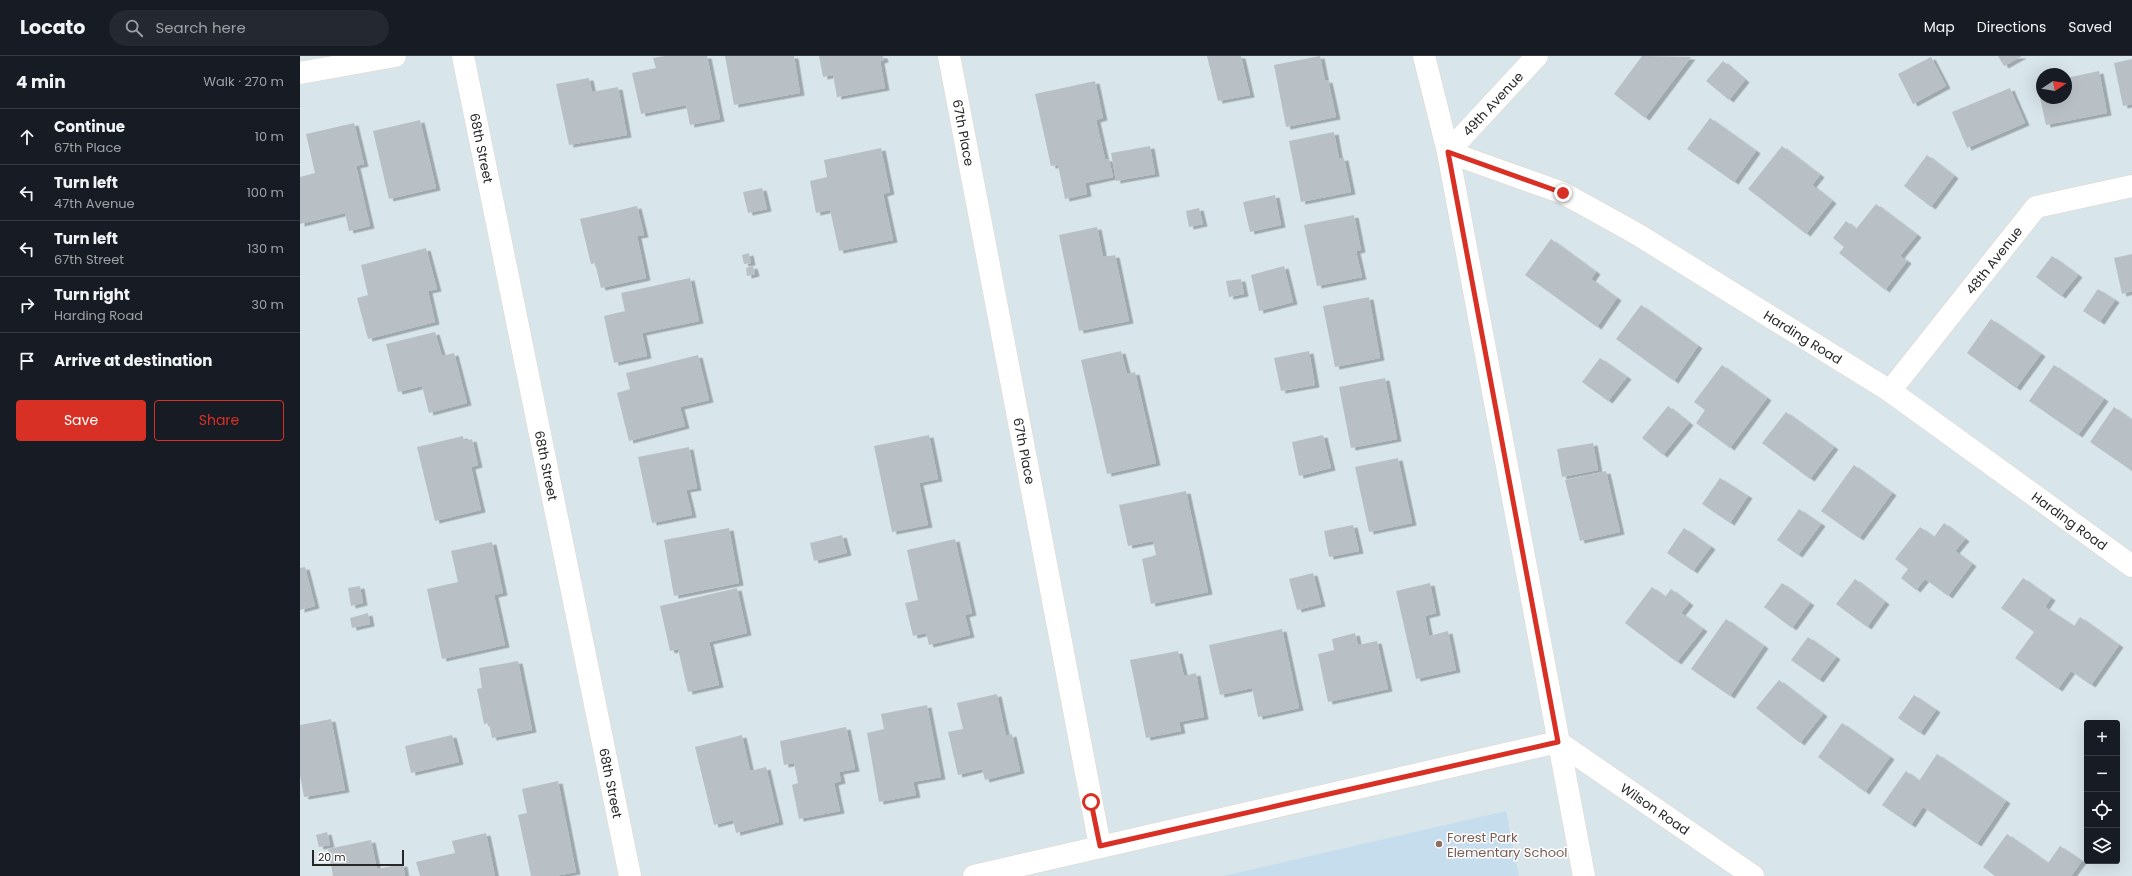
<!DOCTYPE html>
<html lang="en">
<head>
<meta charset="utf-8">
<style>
	:root { --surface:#171b24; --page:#242831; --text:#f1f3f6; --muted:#9ea1a6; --line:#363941; --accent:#d93025 }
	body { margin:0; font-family:Poppins,sans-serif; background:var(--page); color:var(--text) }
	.controls { position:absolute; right:12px; bottom:12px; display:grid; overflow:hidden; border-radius:4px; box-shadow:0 4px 16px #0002 }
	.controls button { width:36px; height:36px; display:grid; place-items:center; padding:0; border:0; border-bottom:1px solid var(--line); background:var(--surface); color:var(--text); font:20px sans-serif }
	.compass { position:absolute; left:1736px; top:12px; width:36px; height:36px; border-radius:50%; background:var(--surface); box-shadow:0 4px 16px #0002; rotate:78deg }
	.scale { position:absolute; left:12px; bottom:10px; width:92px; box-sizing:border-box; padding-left:4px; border:2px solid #272727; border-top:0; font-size:11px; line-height:14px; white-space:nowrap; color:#272727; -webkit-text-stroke:3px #fff; paint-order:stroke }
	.stop { position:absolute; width:12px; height:12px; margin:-9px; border:3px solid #d93025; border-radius:50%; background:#fff }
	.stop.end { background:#d93025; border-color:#fff; box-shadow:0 1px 4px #0008 }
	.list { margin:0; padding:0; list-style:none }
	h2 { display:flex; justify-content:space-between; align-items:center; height:52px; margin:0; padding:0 16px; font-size:17px }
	h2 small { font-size:13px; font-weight:400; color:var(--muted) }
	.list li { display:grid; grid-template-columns:26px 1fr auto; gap:12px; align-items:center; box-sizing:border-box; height:56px; padding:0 16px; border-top:1px solid var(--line) }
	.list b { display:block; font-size:15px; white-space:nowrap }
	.list p { margin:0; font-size:13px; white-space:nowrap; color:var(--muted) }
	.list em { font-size:13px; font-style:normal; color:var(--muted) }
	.actions { display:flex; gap:8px; padding:12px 16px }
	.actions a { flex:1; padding:9px 0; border:1px solid var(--accent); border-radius:4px; text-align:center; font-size:14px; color:var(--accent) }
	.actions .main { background:var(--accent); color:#fff }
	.icon { flex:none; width:22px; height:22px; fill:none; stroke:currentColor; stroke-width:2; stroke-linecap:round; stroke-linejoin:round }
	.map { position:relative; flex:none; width:1832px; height:820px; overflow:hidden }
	header { display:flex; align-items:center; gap:24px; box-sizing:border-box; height:56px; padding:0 20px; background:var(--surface); border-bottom:1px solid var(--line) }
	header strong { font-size:19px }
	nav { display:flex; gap:22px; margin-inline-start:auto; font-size:14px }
	.search { width:280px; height:36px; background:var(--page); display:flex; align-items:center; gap:10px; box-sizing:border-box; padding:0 14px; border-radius:22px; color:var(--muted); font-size:15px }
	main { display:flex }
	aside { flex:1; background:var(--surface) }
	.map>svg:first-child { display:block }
	.education { fill:#c6ddee }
	.building { fill:#b8c0c6; filter:url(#shadow) }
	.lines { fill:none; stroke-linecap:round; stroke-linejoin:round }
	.minor-casing { stroke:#e2d8cd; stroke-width:23 }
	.tertiary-casing { stroke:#e2d8cd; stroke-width:23 }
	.minor { stroke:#fff; stroke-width:22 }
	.tertiary { stroke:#fff; stroke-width:22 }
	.route { stroke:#d93025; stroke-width:5 }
	.education-dot { fill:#8d6e63; stroke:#fff; stroke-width:1.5 }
	.labels { text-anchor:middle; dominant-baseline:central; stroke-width:3; stroke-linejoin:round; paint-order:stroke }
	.street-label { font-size:13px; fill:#272727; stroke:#fff }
	.education-label { font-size:13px; fill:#785e54; stroke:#fff; text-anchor:start }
</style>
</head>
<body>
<header>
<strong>Locato</strong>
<div class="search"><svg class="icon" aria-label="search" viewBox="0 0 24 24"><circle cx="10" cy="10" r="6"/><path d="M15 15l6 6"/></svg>Search here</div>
<nav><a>Map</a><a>Directions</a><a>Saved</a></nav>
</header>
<main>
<aside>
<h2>4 min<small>Walk · 270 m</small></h2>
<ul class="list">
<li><svg class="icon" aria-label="ahead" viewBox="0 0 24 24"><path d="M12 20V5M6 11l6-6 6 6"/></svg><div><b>Continue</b><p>67th Place</p></div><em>10 m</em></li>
<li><svg class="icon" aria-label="left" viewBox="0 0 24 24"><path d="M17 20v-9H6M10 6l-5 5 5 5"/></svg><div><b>Turn left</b><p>47th Avenue</p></div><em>100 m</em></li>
<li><svg class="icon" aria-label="left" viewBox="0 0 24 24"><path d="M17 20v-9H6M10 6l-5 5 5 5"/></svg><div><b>Turn left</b><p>67th Street</p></div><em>130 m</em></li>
<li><svg class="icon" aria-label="right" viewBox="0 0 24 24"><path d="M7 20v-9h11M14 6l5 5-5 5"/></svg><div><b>Turn right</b><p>Harding Road</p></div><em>30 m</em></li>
<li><svg class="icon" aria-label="arrive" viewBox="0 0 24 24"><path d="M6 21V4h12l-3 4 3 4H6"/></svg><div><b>Arrive at destination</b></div></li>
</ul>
<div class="actions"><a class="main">Save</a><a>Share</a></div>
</aside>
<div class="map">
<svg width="1832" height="820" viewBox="0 0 1832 820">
	<defs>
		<filter id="shadow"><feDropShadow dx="4.5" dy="2.5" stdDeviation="0" flood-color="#0004"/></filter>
	</defs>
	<rect width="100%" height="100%" fill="#d8e5eb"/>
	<path class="education" d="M1206,755l13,65h-296z"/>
	<path class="building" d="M365,0h42l13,63 -30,6 -4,-20 -45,9 -9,-41 24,-5 -3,-10z
		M425,0h69l6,37 -66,12z
		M519,0h64l1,4 -4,1 5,27 -48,9 -4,-22 -10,2z
		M907,0h34l9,39 -32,6z
		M1020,0l5,25 3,-1 8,37 -50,10 -12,-62z
		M1342,0l49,1 -46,61 -31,-24z
		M1698,0h24l-18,10z
		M1631,1l15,29 -33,18 -15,-30z
		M1832,3v45l-9,2 -9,-43z
		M1423,5l22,19 -16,20 -23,-19z
		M1799,15l8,42 -61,12 -9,-41 5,-1v15h24v-20z
		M289,22l3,14 26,-5 9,48 -58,10 -13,-61z
		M795,25l8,37 -7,2 9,39h4l4,18 -28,6 2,11 -22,5 -7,-34 -7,1 -16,-72z
		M1710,32l15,35 -58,25 -15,-36z
		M1410,62l46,33 -22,31 -47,-33z
		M120,64l16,68 -47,11 -16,-68z
		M54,67l10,41 -8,2 14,60 -21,5 -4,-18 -45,11v-47l15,-4 -9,-39z
		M1034,76l5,27 5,-1 7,34 -50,10 -12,-61z
		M850,90l5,28 -39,7 -5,-28z
		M1482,90l38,29 -8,10 20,16 -26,33 -58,-45z
		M581,92l9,44 -7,2 10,46 -54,11 -9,-41 -14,3 -6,-32 17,-4 -3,-17z
		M1627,99l27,21 -23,31 -27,-21z
		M462,132l5,21 -19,4 -5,-21z
		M975,139l6,30 -31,7 -7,-30z
		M1576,148l41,31 -17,21 7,5 -22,29 -46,-37 5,-6 -11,-9 13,-17 10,8z
		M337,150l7,29 -7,1 9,42 -45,10 -6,-25 -4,1 -11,-45z
		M899,152l4,16 -14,3 -3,-16z
		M1054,159l7,35 -5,1 6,26 -45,9 -13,-61z
		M797,171l6,30 12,-2 14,66 -50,10 -20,-96z
		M1251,183l45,33 -5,7 26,19 -20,29 -72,-52z
		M126,192l11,41 -9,2 7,31 -67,17 -11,-41 11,-3 -7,-30z
		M449,197l2,10 -7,1 -2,-9z
		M1832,198v37l-10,3 -8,-36z
		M1752,200l26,19 -17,21 -25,-19z
		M453,210l2,8 -8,2 -1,-8z
		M984,210l9,36 -34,9 -8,-36z
		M390,222l9,43 -57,12 5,23 -33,7 -10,-47 21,-5 -4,-18z
		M941,223l3,15 -15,3 -3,-16z
		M1798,233l17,11 -15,22 -17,-11z
		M1069,241l11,61 -45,9 -12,-61z
		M1341,249l57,41 -24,35 -58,-42z
		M1691,263l50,35 -25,34 -49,-35z
		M135,276l7,24 12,-3 13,50 -38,10 -7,-27 -24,6 -12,-48z
		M821,295l6,23 8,-2 21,91 -49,11 -26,-114z
		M1009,295l6,34 -34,6 -7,-33z
		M398,299l11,45 -29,7 5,19 -56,15 -12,-48 13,-4 -4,-16z
		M1300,302l27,19 -19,24 -26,-19z
		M1422,309l45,33 -37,50 -34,-25 9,-13 -11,-8z
		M1754,309l50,34 -26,36 -49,-34z
		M1085,322l12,61 -46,9 -12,-61z
		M1368,350l21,17 -26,32 -21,-17z
		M1814,351l18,13v51l-42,-29z
		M1486,356l48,35 -24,32 -48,-36z
		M629,379l9,44 -19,4 9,42 -36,7 -18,-86z
		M1023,379l8,33 -32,8 -7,-34z
		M163,380l1,5 8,-2 6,26 -7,2 10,43 -46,11 -18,-74z
		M1293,387l5,27 -36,7 -5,-28z
		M389,391l8,41 -11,2 6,25 -40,8 -14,-66z
		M1098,402l14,65 -43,9 -14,-65z
		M1554,409l38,28 -33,45 -38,-27z
		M1306,415l14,61 -40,9 -15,-61z
		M1420,422l28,18 -18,27 -28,-19z
		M886,435l22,101 -57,12 -9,-45 14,-4 -3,-14 -25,5 -9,-41z
		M1499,453l22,15 -23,31 -21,-15z
		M1644,467l21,16 -10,12 17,13 -24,32 -23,-17 -9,11 -15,-12 7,-9 -13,-10 25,-32 14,10z
		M1053,469l6,26 -30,6 -5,-26z
		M429,472l10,55 -65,13 -10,-56z
		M1384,472l27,19 -18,24 -26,-18z
		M542,479l5,18 -33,8 -4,-18z
		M655,483l17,74 -7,2 5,20 -41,10 -3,-12 -13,3 -8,-33 13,-3 -11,-50z
		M192,486l11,51 -9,2 11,50 -63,14 -15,-70 31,-7 -7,-31z
		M5,511l10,39 -15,4v-42z
		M1013,517l8,31 -24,6 -8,-31z
		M1723,522l28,20 -6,9 29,19 6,-9 39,28 -28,40 -20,-14 -13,18 -43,-31 19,-26 -33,-24z
		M1555,523l30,23 -18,25 -31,-23z
		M1130,527l6,30 -11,3 4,20 19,-5 8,39 -40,9 -20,-88z
		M1482,527l28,20 -18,25 -28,-21z
		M60,530l3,17 -12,3 -3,-18z
		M1352,531l13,10 6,-8 18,14 -8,10 22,16 -26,33 -52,-39z
		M437,532l10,45 -38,9 10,43 -31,7 -10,-43 -8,2 -10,-45z
		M68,557l2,11 -18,4 -2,-10z
		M1426,563l38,27 -34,50 -39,-27z
		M982,573l17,79 -41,9 -6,-29 -32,7 -11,-50z
		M1055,577l3,12 19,-4 11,48 -60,13 -10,-48 16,-4 -2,-11z
		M1508,581l28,20 -17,23 -28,-20z
		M878,595l6,25 12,-3 8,44 -25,5 2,9 -35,7 -16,-78z
		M218,605l14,69 -40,8 -3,-15 -5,1 -7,-35 5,-1 -3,-20z
		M1479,624l44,34 -23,29 -44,-35z
		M697,638l9,42 6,-2 8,37 -35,9 -3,-11 -24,6 -10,-43 15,-3 -6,-26z
		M1614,639l22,15 -16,23 -22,-15z
		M627,649l14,72 -28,5 3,13 -37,7 -12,-69 17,-4 -3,-15z
		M31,663l14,71 -41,7 -4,-22v-50z
		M1542,667l48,34 -25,35 -47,-35z
		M546,671l9,42 -16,3 2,9 -7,2 6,28 -41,8 -7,-34 6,-2 -4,-20 -10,2 -4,-24z
		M152,679l7,27 -48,11 -6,-27z
		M442,679l8,36 16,-4 13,55 -43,11 -3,-13 -19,5 -19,-78z
		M1637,698l69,47 -29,43 -54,-37 -12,18 -29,-20 24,-34 13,10z
		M258,725l18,91 -21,4h-24l-13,-61 9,-2 -5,-24z
		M27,776l3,13 -11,2 -3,-12z
		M186,777l9,43h-75l-4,-14 39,-9 -3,-12z
		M1707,778l41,29 12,-17 22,15 -11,15h-76l-12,-9z
		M71,784l6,29 26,-5 2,12h-72l-5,-27z"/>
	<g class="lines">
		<defs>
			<g id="minor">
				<path id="s1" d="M163,0l167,820"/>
				<path id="s2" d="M649,0l151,790"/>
				<path id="s3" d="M1237,0l-89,96 115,41 74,41 253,157 242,175"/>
				<path d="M0,17l95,-17"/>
				<path id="s4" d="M1590,335l146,-184 96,-21"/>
				<path id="s5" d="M674,820l584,-134 195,134"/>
			</g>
			<path id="tertiary" d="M1124,0l24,96 136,724"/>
		</defs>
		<use href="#minor" class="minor-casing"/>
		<use href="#tertiary" class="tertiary-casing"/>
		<use href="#minor" class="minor"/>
		<use href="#tertiary" class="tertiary"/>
	</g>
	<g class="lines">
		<path class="route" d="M791,746l9,44 458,-104 -110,-590 115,41"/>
	</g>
	<circle class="education-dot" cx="1139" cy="788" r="4"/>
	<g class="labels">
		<g class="street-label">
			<text transform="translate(1193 48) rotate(-47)">49th Avenue</text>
			<text stroke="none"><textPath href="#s2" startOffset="78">67th Place</textPath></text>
			<text stroke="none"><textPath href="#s1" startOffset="94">68th Street</textPath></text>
			<text stroke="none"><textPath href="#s4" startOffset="167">48th Avenue</textPath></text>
			<text stroke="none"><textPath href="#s3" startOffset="533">Harding Road</textPath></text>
			<text stroke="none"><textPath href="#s2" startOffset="402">67th Place</textPath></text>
			<text stroke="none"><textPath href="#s1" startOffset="418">68th Street</textPath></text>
			<text stroke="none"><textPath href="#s3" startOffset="857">Harding Road</textPath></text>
			<text stroke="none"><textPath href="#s1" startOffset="742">68th Street</textPath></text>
			<text stroke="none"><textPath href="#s5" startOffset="717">Wilson Road</textPath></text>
		</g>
		<g class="education-label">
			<text x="1147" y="781">Forest Park<tspan x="1147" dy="15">Elementary School</tspan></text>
		</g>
	</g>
</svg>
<div class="controls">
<button>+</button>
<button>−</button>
<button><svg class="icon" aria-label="locate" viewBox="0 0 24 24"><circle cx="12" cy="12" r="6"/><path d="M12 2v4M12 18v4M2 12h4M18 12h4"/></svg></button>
<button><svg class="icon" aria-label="layers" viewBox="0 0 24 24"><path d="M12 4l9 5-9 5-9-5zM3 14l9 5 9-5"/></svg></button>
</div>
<svg class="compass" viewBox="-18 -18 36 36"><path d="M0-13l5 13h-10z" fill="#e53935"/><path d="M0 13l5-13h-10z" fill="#9ea1a6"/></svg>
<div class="scale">20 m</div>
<div class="stop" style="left:791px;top:746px"></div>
<div class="stop end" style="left:1263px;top:137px"></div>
</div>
</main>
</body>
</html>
